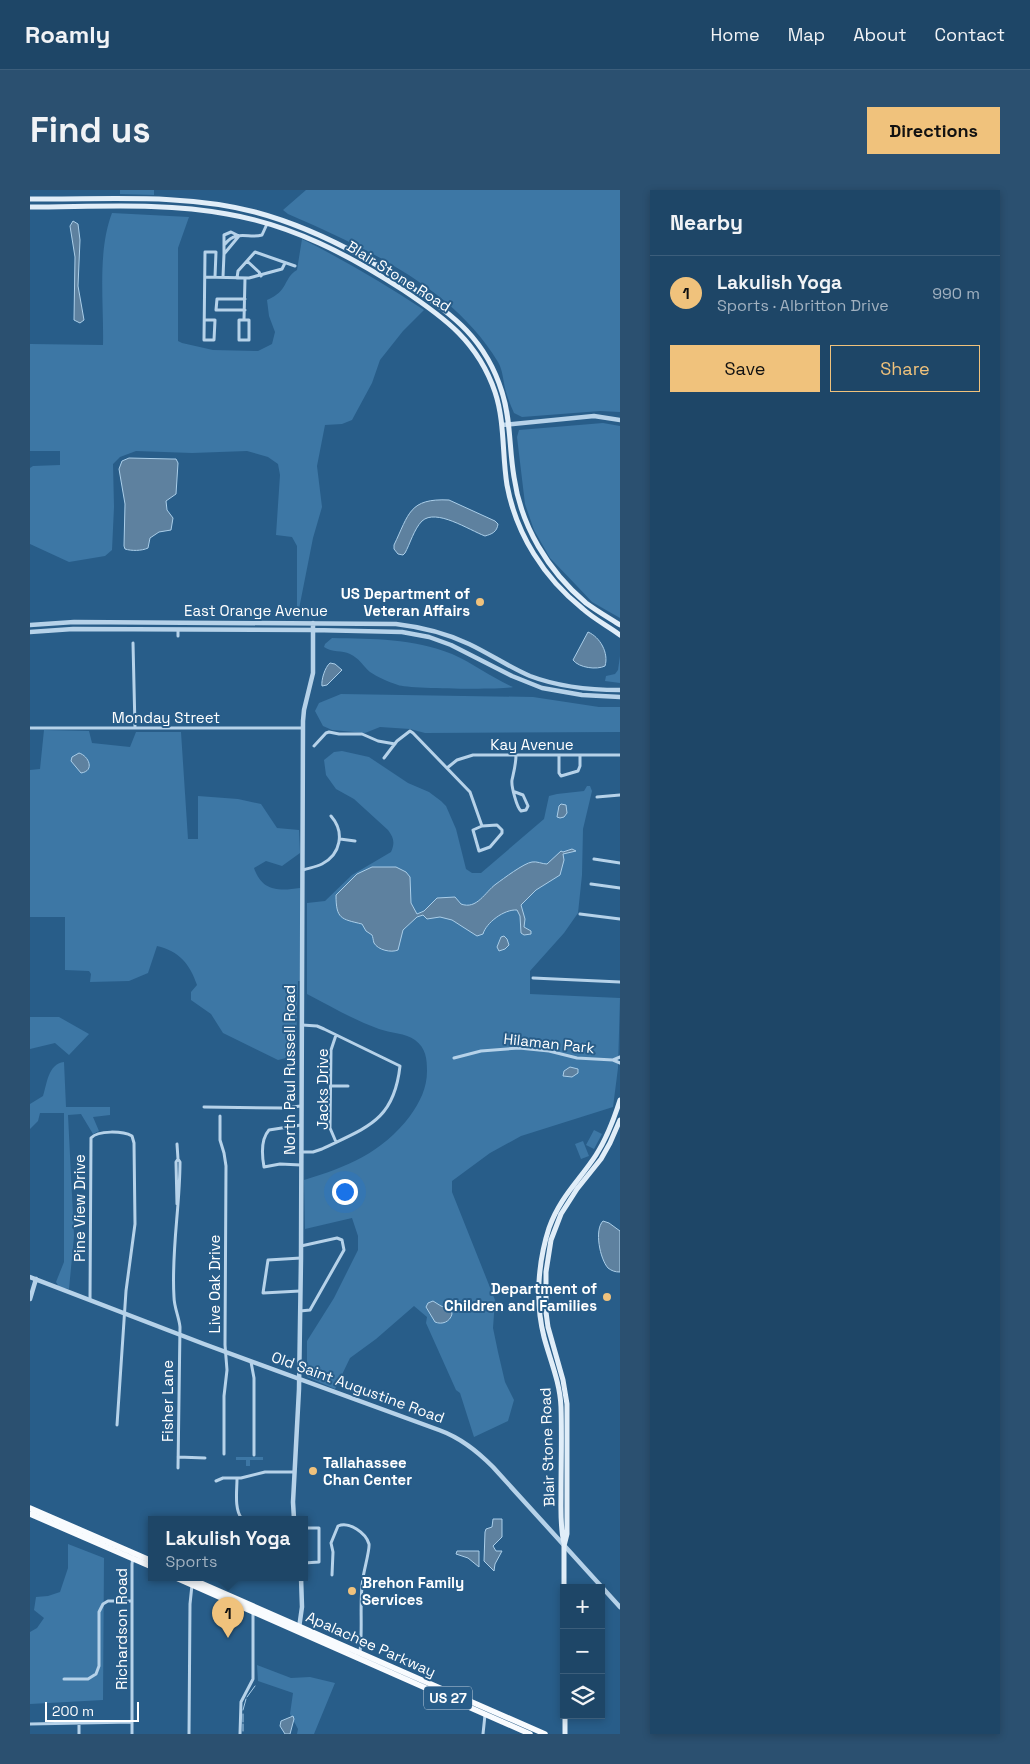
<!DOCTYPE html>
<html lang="en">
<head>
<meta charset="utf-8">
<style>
	:root { --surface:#1e4667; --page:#2b5070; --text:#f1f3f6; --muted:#a1b1c0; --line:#3c5e7b; --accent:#f0c27c }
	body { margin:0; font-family:"Space Grotesk",sans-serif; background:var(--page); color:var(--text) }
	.controls { position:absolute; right:15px; bottom:15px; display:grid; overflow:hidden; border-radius:0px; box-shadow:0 2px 8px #0003 }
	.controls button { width:45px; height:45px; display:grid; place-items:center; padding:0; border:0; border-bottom:1px solid var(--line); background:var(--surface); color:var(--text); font:25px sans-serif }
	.scale { position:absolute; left:15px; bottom:12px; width:94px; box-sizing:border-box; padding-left:5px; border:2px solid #fff; border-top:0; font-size:14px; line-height:18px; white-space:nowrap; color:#fff; -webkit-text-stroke:4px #285d89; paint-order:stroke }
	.you { position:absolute; left:314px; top:1001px; width:18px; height:18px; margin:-12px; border:4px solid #fff; border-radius:50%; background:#1a73e8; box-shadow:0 0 0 8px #1a73e833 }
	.badge { display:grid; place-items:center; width:32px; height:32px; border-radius:50%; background:var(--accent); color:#111; font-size:16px; font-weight:700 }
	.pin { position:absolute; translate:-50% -41px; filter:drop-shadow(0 1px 2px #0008) }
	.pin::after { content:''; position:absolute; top:26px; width:18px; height:15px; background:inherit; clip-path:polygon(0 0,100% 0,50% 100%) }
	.popup { position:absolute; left:118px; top:1326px; width:160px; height:65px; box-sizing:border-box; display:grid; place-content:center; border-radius:0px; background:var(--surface); filter:drop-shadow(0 1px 4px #0005); font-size:16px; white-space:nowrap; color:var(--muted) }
	.popup b { font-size:19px; color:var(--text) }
	.popup::after { content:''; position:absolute; left:50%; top:100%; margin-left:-10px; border:10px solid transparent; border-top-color:var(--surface) }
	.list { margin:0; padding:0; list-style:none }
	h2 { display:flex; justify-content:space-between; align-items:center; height:65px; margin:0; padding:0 20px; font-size:21px }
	h2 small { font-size:16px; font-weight:400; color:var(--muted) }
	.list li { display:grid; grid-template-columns:32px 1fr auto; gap:15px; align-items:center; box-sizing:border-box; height:75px; padding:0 20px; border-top:1px solid var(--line) }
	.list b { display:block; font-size:19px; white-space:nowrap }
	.list p { margin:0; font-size:16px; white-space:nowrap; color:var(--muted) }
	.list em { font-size:16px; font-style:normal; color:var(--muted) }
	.actions { display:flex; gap:10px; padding:15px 20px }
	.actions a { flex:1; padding:11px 0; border:1px solid var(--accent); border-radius:0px; text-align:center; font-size:18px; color:var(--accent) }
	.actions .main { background:var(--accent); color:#111 }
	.icon { flex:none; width:28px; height:28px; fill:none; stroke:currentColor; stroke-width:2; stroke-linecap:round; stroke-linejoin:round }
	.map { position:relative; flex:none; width:590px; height:1544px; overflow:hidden; border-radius:0px }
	header { display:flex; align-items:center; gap:30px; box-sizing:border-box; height:70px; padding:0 25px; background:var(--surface); border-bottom:1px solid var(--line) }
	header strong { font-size:24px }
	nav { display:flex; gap:28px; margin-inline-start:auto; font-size:18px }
	.intro { display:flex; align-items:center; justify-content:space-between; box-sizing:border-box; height:120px; padding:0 30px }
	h1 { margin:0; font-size:35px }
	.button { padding:12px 22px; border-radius:0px; background:var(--accent); color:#111; font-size:18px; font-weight:700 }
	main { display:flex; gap:30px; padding:0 30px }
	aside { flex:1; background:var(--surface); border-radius:0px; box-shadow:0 2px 8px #0003 }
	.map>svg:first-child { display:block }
	.green { fill:#3d77a5 }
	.water { fill:#5e819f; stroke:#aacee9 }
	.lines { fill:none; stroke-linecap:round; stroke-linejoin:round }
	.stream { stroke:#aacee9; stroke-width:1 }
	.minor { stroke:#b6d2e9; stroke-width:3 }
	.tertiary { stroke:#b6d2e9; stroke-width:4.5 }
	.secondary { stroke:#e0edf8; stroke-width:5 }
	.primary { stroke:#f8fbfe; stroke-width:5.5 }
	.poi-dot { fill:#f0c27c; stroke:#285d89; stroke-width:2 }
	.labels { text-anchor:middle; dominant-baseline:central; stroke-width:4; stroke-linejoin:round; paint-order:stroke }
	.shield { fill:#285d89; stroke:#becedc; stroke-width:1 }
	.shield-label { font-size:14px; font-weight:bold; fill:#fff }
	.street-label { font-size:15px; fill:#fff; stroke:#285d89 }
	.poi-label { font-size:15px; font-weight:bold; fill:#fff; stroke:#285d89; text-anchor:end }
</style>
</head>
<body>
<header>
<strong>Roamly</strong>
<nav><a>Home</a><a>Map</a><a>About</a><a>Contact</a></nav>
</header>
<div class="intro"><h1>Find us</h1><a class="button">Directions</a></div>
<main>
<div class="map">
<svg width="590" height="1544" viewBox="0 0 590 1544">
	<rect width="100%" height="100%" fill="#285d89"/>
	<path class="green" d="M90,0h34v5l-34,-1z
		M276,0h314v222l-20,-1 -78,6 -8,-4c-3,-7 -6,-14 -8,-21 -3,-10 -3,-22 -8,-30 -44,-74 -134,-115 -210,-148l-5,-4z
		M82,23l77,4 -11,31v93l4,2 31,7 45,1 14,-7 3,-12 -6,-16 -2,-16c22,-9 16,-22 30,-30l5,-31c42,21 83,45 122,71l-21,21 -23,29 -8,23 -20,37 -10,4 -17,1 -8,41 5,41 -9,31 -16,81v-73l-5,-9 -16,-2 4,-60 -2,-11 -10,-7 -21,-6 -55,2 -56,-2 -16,6 -7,7 1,43 -2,43 -7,6 -36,6 -39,-18v-76l3,-2 27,-1v-14h-30v-107l73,1c1,-42 -6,-93 9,-132z
		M573,233l17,3v192l-28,-16 -16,-17 -26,-27 -16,-28 -9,-26 -8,-67 2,-7z
		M302,448c42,1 80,0 120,16 21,9 40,24 61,33 -9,3 -106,2 -115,-2 -9,-3 -21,-8 -28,-13 -7,-6 -11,-14 -20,-18 -8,-4 -18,-1 -26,-7l1,-3z
		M590,466v27l-15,-2 1,-5 9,-2 3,-4z
		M311,504l192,3 66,10h21v25l-195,1 -15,-4 -30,-2 -15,6 -33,-3 -9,-4 -8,-15 4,-8z
		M14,540l45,1 3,12 38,4 6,-15h45l7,107h10v-43l40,3 23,5 16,24 22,2 1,23 -18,13 -16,-5 -12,7c8,24 26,23 46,20v93h-2l-2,66 -10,11 -8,2 -55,-27 -12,-19 -20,-14v-8l6,-7c-7,-21 -18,-34 -40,-39l-9,27 -19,8 -39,1 1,-8 -2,-3 -24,-1v-53h-35v-147l10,-1z
		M312,561l27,6 39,26 21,9 12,9 5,5 10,23 10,40 6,4h9l63,-54 5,-23 8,-2 27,-3 3,-5h3l2,5 -9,38 -1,46 -4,38 -14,20 -34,38v23l90,4 -2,70 -5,39 -92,29 -31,17 -38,28v11l43,108 -2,28 5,24 7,30 9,18 -6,21 -34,16 -14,-44 -4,-3 -30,-67 1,-6 -13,-11 -38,33 -26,19 -15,31 -28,-12v-36l27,-43 24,-48v-14l-6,-18 -47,11 -1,-49c43,-13 78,-27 106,-64 10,-14 17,-28 17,-45 0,-12 -1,-23 -12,-31 -9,-7 -25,-7 -36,-11 -25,-9 -49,-23 -72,-35v-91l18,-2 27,-26 39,-23c4,-9 3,-14 -3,-22l-34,-31 -18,-10 -10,-14 -2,-15 10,-8z
		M0,827h29l30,17 -20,21 -14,-12 -25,6z
		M34,872l2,45h44v8l-17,2 6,14 -6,3 -12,-20 -13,1 6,121 -5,53 -10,-2 -3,-5 8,-20v-149h-24l-2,8 -8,8v-25l13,-8c4,-12 5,-32 21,-34z
		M564,940l8,4 -8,15 -8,-4z
		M553,951l6,15 -8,3 -6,-15z
		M206,1267h27v3h-13v6h-4v-6h-10z
		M38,1354l36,14 -1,142 -73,4v-72l7,-4 7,-10 -10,-8 2,-13 12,-1 12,-4 8,-24z
		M227,1475l34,13 19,-1 25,6 -21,51h-17l1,-5 -8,-15 3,-21 -35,-12z"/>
	<path class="water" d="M43,31l5,3 2,16 -2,46 6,34 -4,3 -6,-3 1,-63 -5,-31z
		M99,268l43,1h4l2,4 -2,31 -10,7 1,9 6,8 -2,12 -12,2 -9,6 -2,10c-6,3 -17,3 -23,1l-1,-3 1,-42 -6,-35 3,-8z
		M419,310l46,21 3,3c-1,8 -6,10 -13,12 -16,-6 -49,-28 -63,-15 -8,8 -12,23 -17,32l-2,2 -5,-1 -4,-5v-4c15,-31 15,-47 55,-45z
		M558,442c12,5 21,21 17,34 -8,4 -26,2 -32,-6z
		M300,473l5,1 7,6 -15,15 -5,1c-1,-6 3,-19 8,-23z
		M49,563c10,3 16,18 2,20l-10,-12 1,-4z
		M531,614l5,1 1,8 -3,4 -4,1 -3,-1 2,-11z
		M542,659l4,2 -13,3 1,6 -4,15 -24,15 -15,15 4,14 -1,8 7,4v3l-7,1 -3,-2 -1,-17 -3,-6c-13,-1 -31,13 -34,24l-6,2 -25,-16 -12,-3 -13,2 -4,-4 -6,2 -14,13 -5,20c-7,3 -20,0 -24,-7 -1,-3 -1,-6 -2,-8l-6,-4 -4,-7c-21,-5 -26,-5 -26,-29l21,-21 15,-7h24l10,5 4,5 1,26 6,11 7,-3 13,-13 18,-1 6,7c16,6 24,-12 35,-20 7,-5 28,-21 36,-22 5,-1 10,2 15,2l14,-13 2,1z
		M474,746l3,3 2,6 -4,4 -6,2 -2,-4 4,-10z
		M540,877l8,2v4l-6,4 -9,-1 1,-5z
		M573,1031l6,2 11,8v41c-5,0 -8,-1 -12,-4 -8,-9 -14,-38 -5,-47z
		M403,1111l8,5 10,4 1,4c-2,8 -10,11 -17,8l-9,-15 2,-4z
		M463,1329h9v18l-9,9 3,5h6l-7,13 -1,7 -10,-10 1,-29 1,-3 6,-2z
		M427,1361h22v16l-11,-9 -12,-4z
		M263,1526l1,3 -4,15h-5l-5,-8 1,-5z"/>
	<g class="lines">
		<path class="stream" d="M217,1507l8,-11
			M213,1520l3,-11
			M213,1524v8
			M213,1534v7"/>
		<path class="minor" d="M201,42l8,4 -15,18v-19z
			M195,54c12,-15 24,-5 37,-9l5,-11
			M217,71l12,11 2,4
			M175,87l44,1 33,-9 3,-6
			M193,87l1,-23
			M207,88l1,-7 17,-19 40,14
			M215,120h-29l1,-11h28
			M175,130h10l-1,20h-10l1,-88h11l-1,25
			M209,130h10v20h-10z
			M214,130l1,-42
			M148,440v6
			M103,453l2,85
			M0,538h273
			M284,556l12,-13 3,-1 10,2h23l16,7 17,3
			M529,565v18l2,3 17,-5 2,-5v-11
			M354,568l13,-17 13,-10 3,2 57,59 12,34 -9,4 6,21 11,-4 12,-14v-3l-5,-5 -15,1
			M417,578l10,-8 16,-5h147
			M485,602l8,3 5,11 -2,4 -5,1c-4,-3 -10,-25 -9,-31 2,-9 4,-16 4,-25
			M567,607l23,-2
			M310,649l15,2
			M564,669l26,4
			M273,680c6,-2 13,-3 19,-6 19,-10 23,-32 9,-48
			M561,694l29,4
			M550,724l40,5
			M503,788l87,4
			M306,845l-5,15 -1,78 6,14
			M424,868l27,-7 38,-3 30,3 28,7 36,2 7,3
			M583,870l7,-3
			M301,896h17
			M174,917l79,1 18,-2
			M190,926v24l4,13 2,13 -1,179 2,25 -3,26v58
			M271,962h12l9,-3c45,-22 72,-28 78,-83l-76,-37 -7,-3 -15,-1
			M148,969l2,3c0,45 -9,90 -6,135 0,10 5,20 6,30l-2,141
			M271,975l-21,-1 -16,3c-2,-11 -3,-28 5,-37l32,-5
			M147,1014l-1,-42 2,-3 -1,-15
			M270,1101l-37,2 5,-33 33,-2
			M60,1110l1,-162c7,-8 32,-7 41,-2l2,7 1,81 -9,67 -9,134
			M270,1121l10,-1 34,-60 -2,-10 -5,-2 -36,8
			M221,1172l3,16v77
			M148,1267l27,1
			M207,1289c0,11 -3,31 5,40
			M186,1291l7,-3h18l24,-6h29
			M274,1338h15v34l-15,1
			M302,1385l1,-23 -2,-9 7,-17c11,-5 28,7 31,18 1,5 -5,26 -6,34 -4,24 0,49 -3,74
			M34,1489h24l8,-5 3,-8v-54l4,-8 5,-3h24
			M49,1533v11
			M0,1534l102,-2
			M102,1544v-170l1,-7
			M159,1544l1,-130 2,-19
			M210,1544l1,-32 12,-23v-66
			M453,1544l2,-19"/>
		<path class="tertiary" d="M472,235l92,-9 26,4
			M0,435l44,-3 322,2c25,3 50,9 73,20 21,10 40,23 61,32 29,11 59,14 90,14
			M0,442l43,-3 240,1 89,2 27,5 22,8 61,31 30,12 40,7 38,2
			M0,1087l174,67 235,86c22,8 38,21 54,37l127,140
			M0,1109l6,-20
			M264,1329l-1,-17 6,-113 2,-131 2,-537 1,-11 9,-37v-50
			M269,1438l3,-21 -1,-30"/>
		<path class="secondary" d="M0,9c74,1 153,-6 225,13 56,15 107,42 155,74 44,29 76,54 92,106 9,28 7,56 12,85 7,49 34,94 72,126 11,8 23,15 34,22
			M0,17c65,0 133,-5 197,7 65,11 122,41 176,76 42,28 75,52 92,102 10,30 7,62 12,93 9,49 37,93 76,124 11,10 25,17 37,26
			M534,1353c-4,-16 -3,-33 -3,-49 0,-29 1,-58 0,-87 -1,-25 -11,-47 -17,-70 -9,-35 -6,-75 5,-109 11,-31 30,-47 47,-73 11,-17 18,-36 24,-55
			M534,1398v-42l3,-12v-130l-4,-24 -15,-53 -2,-15v-40l5,-32 10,-26 16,-25 24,-30 9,-16 10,-23
			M535,1525v19"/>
		<path class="primary" d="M0,1318l122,53
			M0,1324l122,53
			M144,1387l356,157
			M157,1387l358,157"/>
	</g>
	<g class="poi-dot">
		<circle cx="450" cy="412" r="5"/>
		<circle cx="577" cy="1107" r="5"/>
		<circle cx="283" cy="1281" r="5"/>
		<circle cx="322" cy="1401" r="5"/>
	</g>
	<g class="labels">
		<rect class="shield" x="394" y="1496.5" width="48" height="23" rx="4"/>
		<g class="shield-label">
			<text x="418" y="1508">US 27</text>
		</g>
		<g class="street-label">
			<text transform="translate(369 86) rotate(32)">Blair Stone Road</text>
			<text x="226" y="420">East Orange Avenue</text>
			<text x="136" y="527">Monday Street</text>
			<text x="502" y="554">Kay Avenue</text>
			<text transform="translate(519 853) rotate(6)">Hilaman Park</text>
			<text transform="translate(259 880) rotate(-90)">North Paul Russell Road</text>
			<text transform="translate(292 899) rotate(-90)">Jacks Drive</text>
			<text transform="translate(49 1018) rotate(-90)">Pine View Drive</text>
			<text transform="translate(184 1094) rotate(-90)">Live Oak Drive</text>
			<text transform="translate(328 1197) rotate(20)">Old Saint Augustine Road</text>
			<text transform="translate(137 1211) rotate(-90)">Fisher Lane</text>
			<text transform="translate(517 1257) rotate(-92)">Blair Stone Road</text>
			<text transform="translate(91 1439) rotate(-90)">Richardson Road</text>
			<text transform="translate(341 1454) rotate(24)">Apalachee Parkway</text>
		</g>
		<g class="poi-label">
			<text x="440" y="403">US Department of<tspan x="440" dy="17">Veteran Affairs</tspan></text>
			<text x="567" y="1098">Department of<tspan x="567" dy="17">Children and Families</tspan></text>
			<text x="293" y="1272" text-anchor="start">Tallahassee<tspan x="293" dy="17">Chan Center</tspan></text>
			<text x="332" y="1392" text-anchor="start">Brehon Family<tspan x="332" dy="17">Services</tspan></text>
		</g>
	</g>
</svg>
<div class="controls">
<button>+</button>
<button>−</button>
<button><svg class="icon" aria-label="layers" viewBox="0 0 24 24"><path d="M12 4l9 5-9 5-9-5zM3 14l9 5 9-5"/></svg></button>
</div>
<div class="scale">200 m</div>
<div class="you"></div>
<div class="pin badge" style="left:198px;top:1448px">1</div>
<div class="popup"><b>Lakulish Yoga</b>Sports</div>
</div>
<aside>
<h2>Nearby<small></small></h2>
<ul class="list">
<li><span class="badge">1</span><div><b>Lakulish Yoga</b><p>Sports · Albritton Drive</p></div><em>990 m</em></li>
</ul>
<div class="actions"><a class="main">Save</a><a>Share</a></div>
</aside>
</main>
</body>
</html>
